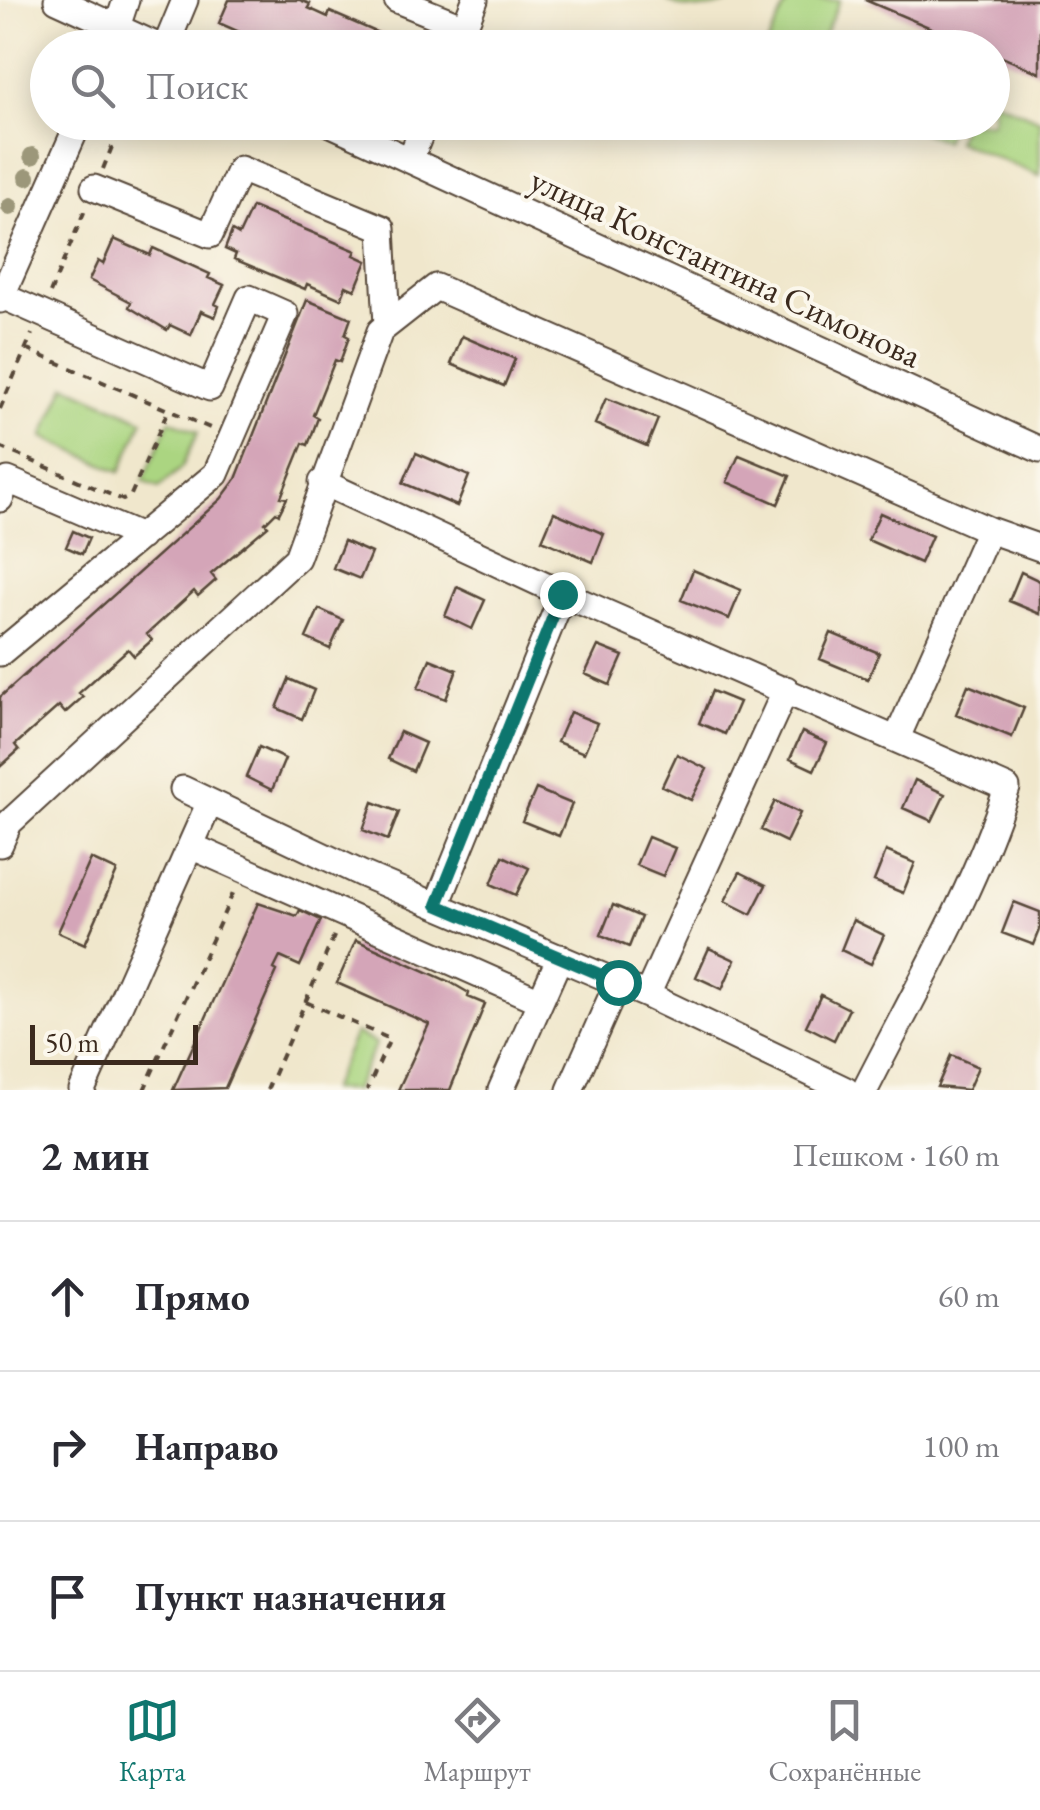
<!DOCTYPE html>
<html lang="ru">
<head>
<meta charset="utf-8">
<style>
	:root { --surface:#fff; --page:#f7f7f7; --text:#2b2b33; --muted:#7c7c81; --line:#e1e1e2; --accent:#0f766e }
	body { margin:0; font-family:"EB Garamond",serif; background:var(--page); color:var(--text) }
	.scale { position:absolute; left:30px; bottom:25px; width:168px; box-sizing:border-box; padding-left:10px; border:5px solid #3b2a1e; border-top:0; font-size:28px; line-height:35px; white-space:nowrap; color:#3b2a1e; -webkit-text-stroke:8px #fbf7ec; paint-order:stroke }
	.stop { position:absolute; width:30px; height:30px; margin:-22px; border:8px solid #0f766e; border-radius:50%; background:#fff }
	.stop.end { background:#0f766e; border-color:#fff; box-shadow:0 2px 10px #0008 }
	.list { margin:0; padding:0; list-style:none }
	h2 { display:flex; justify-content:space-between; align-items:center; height:130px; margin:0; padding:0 40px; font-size:42px }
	h2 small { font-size:32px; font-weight:400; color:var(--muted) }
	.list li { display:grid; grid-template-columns:65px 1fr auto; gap:30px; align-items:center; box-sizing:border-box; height:150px; padding:0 40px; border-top:2px solid var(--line) }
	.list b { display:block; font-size:38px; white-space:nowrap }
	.list em { font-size:32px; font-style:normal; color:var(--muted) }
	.icon { flex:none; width:55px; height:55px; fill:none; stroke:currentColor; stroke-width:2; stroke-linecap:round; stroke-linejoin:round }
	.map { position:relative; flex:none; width:1040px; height:1090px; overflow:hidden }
	.search { position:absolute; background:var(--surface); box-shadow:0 5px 25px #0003; left:30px; right:30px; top:30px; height:110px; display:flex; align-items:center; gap:25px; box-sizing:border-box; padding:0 35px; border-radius:55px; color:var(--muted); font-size:38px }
	.sheet { height:580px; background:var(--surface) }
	nav { display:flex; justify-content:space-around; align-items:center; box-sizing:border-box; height:140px; border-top:2px solid var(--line); background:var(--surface); font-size:28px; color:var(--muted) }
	nav a { display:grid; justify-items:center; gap:5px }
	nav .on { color:var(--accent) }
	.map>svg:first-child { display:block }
	.green { fill:#abd581; stroke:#738050; stroke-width:2.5 }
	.building { fill:#d4a5b8 }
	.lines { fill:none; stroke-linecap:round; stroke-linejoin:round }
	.minor-casing { stroke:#564638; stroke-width:29 }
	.path { stroke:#564638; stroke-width:4; stroke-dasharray:8 8; stroke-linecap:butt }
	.minor { stroke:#fff; stroke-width:25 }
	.tree { fill:#9c977a }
	.route { stroke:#0f766e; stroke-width:12 }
	.labels { text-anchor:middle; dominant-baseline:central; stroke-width:8; stroke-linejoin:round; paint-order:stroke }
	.street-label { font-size:35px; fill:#3b2a1e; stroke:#fbf7ec }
</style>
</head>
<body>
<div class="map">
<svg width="1040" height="1090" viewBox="0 0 1040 1090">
	<rect width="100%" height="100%" fill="#fbf7ec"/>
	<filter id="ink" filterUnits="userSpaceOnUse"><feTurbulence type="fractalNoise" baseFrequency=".01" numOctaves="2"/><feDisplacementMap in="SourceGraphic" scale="20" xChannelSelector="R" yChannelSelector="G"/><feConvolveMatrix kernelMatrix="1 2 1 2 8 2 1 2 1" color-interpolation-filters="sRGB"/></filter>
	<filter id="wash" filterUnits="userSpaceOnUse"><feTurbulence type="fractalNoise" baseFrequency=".0048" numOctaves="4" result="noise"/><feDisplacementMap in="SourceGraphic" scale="40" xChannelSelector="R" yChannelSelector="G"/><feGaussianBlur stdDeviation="2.25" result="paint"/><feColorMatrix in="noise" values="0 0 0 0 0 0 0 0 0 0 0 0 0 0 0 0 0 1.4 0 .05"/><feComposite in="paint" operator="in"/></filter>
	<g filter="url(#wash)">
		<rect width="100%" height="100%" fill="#f0e7cc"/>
		<path class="green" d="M667,0h69c-20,10 -50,14 -69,0z
			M788,0h52l-21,47h-53z
			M993,100l47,20v56l-84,-35 8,-18 28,-1z
			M901,123h50l-7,18z
			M66,385l77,35 -23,52 -77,-35z
			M170,420l28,12 -16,35 -23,21 -16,-7z
			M355,1033l21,10 -22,47h-24z"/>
		<g id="blocks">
			<path class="building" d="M229,0h71l10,4 -2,4 20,9 2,-5 60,26 -1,4 14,6h-127l-57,-25z
				M865,0h175v73l-48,-20v-5h-14z
				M252,207l104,44 -2,4 13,6 -12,29 -9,-4 -5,13 -34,-15 -2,5 -71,-30 2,-5 -11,-5 7,-18 7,4z
				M114,239l36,16 3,-7 57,26 -2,4 16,7 -9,19 4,2 -4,11 -14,-6 -10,24 -21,-10 -3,5 -38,-23 2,-5 -42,-22 9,-19 5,3z
				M307,300l44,18 -6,17 4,2 -9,25 -5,-2 -22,55 5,3 -10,27 -5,-2 -22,54 6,1 -8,16 -3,-2 -11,11 3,3 -57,48 5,6 -18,16 -4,-5 -47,43 5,6 -18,16 -6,-7 -49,44 4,4 -18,16 -6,-7 -44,39 4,5 -19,17v-70l221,-198 15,-20z
				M462,336l53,23 -11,27 -53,-22z
				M606,398l52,21 -11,27 -52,-22z
				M416,453l53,23 -12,30 -54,-23z
				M739,455l51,21 -12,28 -51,-22z
				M554,512l50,22 -11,28 -51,-22z
				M880,513l52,23 -12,27 -52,-23z
				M73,531l16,7 -7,16 -16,-7z
				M344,541l27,12 -11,26 -27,-11z
				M693,570l48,20 -12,29 -48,-19z
				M1021,572l19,9v33l-31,-13z
				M457,587l28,13 -13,29 -27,-13z
				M319,609l24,11 -13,29 -24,-11z
				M831,633l48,20 -11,26 -48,-20z
				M598,646l25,10 -13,29 -25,-11z
				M430,659l27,11 -11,29 -28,-11z
				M289,679l25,11 -12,29 -25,-11z
				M968,685l56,23 -12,29 -56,-23z
				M712,691l27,11 -14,32 -26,-11z
				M570,712l27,11 -13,30 -27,-11z
				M400,732l25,11 -12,28 -25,-12z
				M802,732l25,11 -13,27 -24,-11z
				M259,747l26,12 -13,31 -26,-13z
				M677,754l30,15 -16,31 -29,-14z
				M915,780l30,14 -13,27 -29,-13z
				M536,789l36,15 -13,32 -37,-15z
				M775,801l25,12 -14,29 -25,-12z
				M373,802l26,10 -11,28 -25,-10z
				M648,837l27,11 -12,28 -27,-11z
				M886,851l29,12 -12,30 -29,-12z
				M503,856l26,12 -13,27 -25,-11z
				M91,859l26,12 -32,73 -27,-12z
				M740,872l26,13 -15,29 -26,-13z
				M1014,902l26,10v18l-6,15 -32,-12z
				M258,903l39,13 3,-6 21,10 -21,46 -20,-9 -6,12 3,2 -52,117 -52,2z
				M613,905l28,12 -12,30 -28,-12z
				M853,920l31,15 -13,29 -30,-14z
				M356,940l94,42 19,11 -1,4 17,7 -35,86h-52l31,-66 -92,-41z
				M709,948l26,12 -13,29 -26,-12z
				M821,995l28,14 -15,31 -28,-14z
				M951,1055l27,12 -10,23 -31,-3z"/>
		</g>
	</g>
	<g filter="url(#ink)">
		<use href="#blocks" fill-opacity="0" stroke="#564638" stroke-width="2.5"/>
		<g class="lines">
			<defs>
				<path id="minor" d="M57,0l105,48
					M397,0l67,27
					M110,48l16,-48
					M165,48l20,-48
					M456,48l19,-48
					M327,122l713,328
					M410,160l15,-38
					M94,188l116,47 30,-66 142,59 5,97
					M0,300l79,-178
					M322,482l241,112 444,194c-34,105 -92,203 -142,302
					M0,499l8,-19 133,57
					M0,653l216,-179 69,-160 -36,-16 -39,90 -208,-92
					M897,738l92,-208
					M183,789l179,85 285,121 199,95
					M0,844l9,-21 288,-265 83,-227 56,-44 553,243 51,18
					M191,846l349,155
					M437,905l126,-311
					M647,995l139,-306
					M82,1090l127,-286
					M501,1090l59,-133
					M570,1090l48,-108"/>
			</defs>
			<use href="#minor" class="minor-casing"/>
			<path class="path" d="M194,40l16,8
				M103,169l19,-47
				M50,293l35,-83
				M26,349l184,79
				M0,409l32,-75
				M0,447l123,53 7,-3 38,-86
				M306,1002l84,37 -23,51
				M144,1090l91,-201
				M267,1090l68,-156"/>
			<use href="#minor" class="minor"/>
		</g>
		<g class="tree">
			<circle cx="32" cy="156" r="9"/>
			<circle cx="27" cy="177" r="9"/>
			<circle cx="10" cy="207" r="9"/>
		</g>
	</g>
	<g class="lines" filter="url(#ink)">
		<path class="route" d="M562,594l-125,311 181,77"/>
	</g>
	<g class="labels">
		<g class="street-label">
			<text transform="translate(726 267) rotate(25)">улица Константина Симонова</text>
		</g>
	</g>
</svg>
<div class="scale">50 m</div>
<div class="stop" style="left:618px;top:982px"></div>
<div class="stop end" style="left:562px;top:594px"></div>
<div class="search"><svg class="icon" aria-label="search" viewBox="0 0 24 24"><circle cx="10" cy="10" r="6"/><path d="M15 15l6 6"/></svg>Поиск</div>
</div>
<section class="sheet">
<h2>2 мин<small>Пешком · 160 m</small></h2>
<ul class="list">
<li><svg class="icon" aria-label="ahead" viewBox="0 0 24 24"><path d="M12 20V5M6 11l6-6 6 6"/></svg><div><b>Прямо</b></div><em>60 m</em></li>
<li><svg class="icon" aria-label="right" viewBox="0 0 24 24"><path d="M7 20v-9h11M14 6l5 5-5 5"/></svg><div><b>Направо</b></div><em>100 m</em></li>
<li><svg class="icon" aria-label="arrive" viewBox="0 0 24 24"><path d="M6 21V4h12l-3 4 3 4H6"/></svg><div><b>Пункт назначения</b></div></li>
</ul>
</section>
<nav>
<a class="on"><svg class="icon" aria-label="map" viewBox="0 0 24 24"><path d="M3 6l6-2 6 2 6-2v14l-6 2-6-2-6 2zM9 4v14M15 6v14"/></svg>Карта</a>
<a><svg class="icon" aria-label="directions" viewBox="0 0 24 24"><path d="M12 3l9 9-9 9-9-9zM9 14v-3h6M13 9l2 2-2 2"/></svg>Маршрут</a>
<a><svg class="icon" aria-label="saved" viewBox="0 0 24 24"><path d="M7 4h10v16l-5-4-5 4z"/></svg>Сохранённые</a>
</nav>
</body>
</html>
